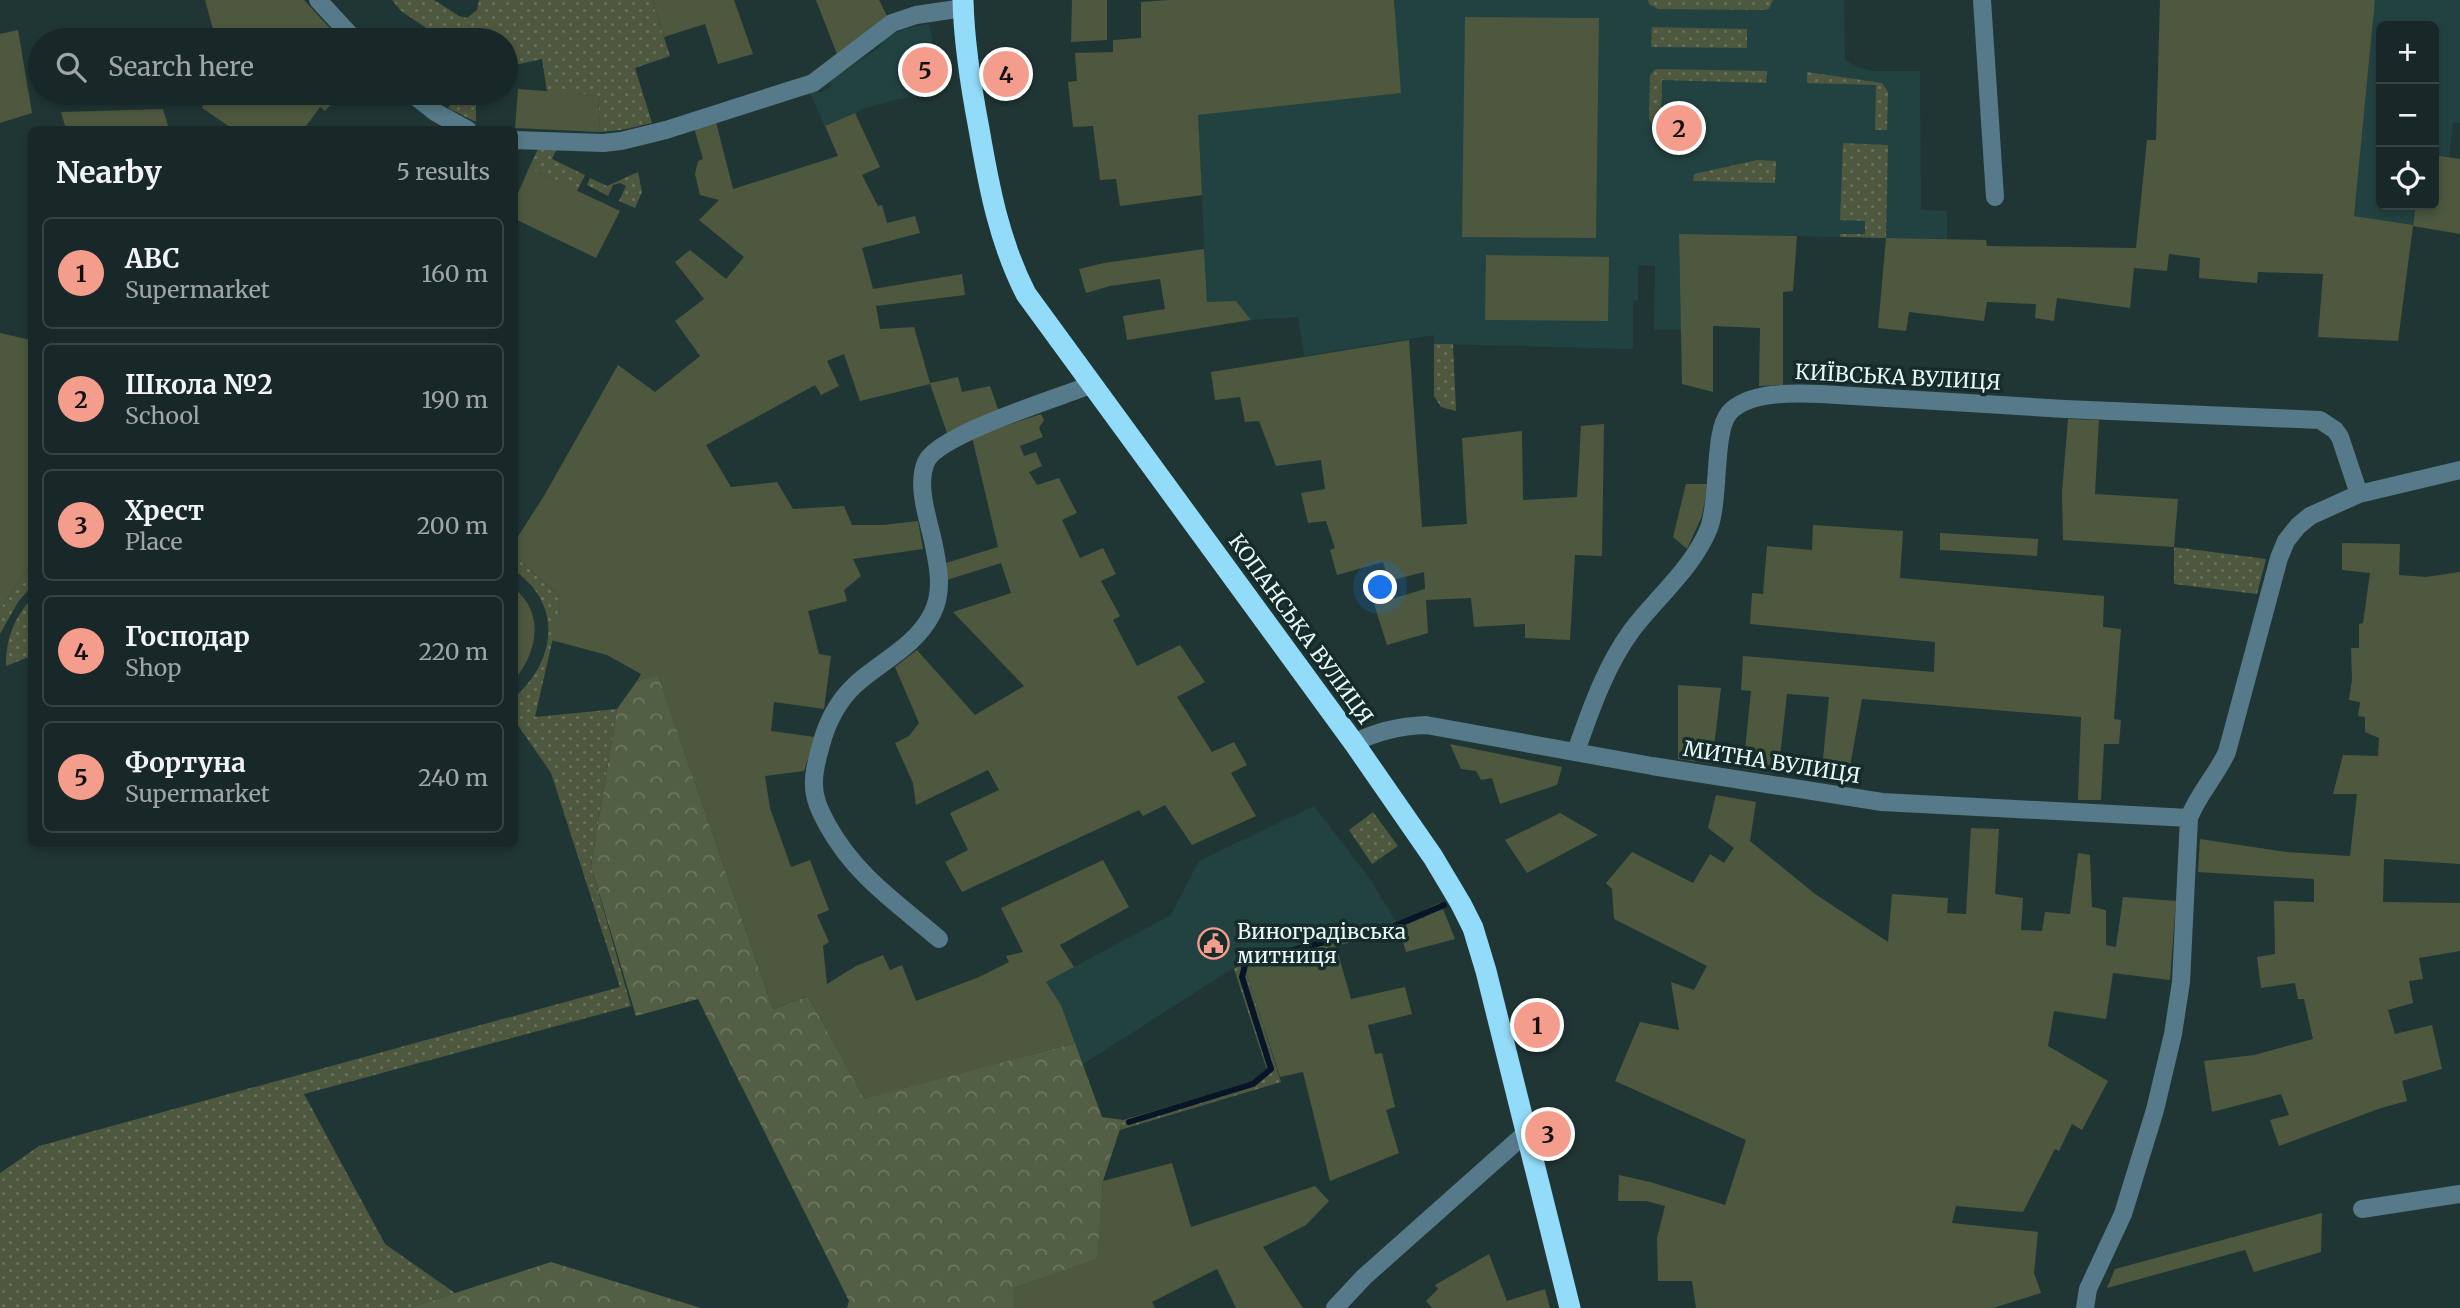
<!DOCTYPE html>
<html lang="en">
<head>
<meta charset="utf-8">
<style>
	:root { --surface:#182828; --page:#213030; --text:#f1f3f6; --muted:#9fa6a8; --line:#364445; --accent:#f49d8c }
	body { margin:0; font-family:Merriweather,serif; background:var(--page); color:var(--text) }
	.controls { position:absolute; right:21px; top:21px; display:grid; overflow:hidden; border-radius:10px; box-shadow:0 4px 10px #0003 }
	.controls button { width:63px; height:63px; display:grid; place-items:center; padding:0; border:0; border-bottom:2px solid var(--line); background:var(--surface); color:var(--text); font:35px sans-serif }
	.you { position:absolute; left:1381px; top:588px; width:24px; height:24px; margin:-18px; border:5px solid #fff; border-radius:50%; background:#1a73e8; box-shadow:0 0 0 10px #1a73e833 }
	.badge { display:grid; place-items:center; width:46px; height:46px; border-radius:50%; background:var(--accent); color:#111; font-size:23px; font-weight:700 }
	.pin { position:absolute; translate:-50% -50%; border:4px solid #fff; box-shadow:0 2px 7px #0006 }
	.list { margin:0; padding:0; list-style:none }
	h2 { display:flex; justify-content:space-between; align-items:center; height:91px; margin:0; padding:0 28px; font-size:30px }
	h2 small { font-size:23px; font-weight:400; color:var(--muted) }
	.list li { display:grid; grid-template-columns:46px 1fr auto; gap:21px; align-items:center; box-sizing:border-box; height:112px; margin:0 14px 14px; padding:0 14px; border:2px solid var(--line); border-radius:10px }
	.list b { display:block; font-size:26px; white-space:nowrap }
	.list p { margin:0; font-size:23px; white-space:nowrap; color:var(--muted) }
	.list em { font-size:23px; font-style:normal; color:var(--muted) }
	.icon { flex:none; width:38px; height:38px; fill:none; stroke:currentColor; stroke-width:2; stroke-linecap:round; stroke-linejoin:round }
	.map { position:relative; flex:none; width:2460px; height:1308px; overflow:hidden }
	.search { position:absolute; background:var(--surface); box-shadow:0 4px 10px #0003; left:28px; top:28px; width:490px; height:77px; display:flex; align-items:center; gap:18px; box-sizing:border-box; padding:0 24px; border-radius:38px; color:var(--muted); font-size:26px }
	.panel { position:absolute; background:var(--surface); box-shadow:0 4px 10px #0003; left:28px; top:126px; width:490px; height:721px; border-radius:10px }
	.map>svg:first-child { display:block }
	.built { fill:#224241 }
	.grass { fill:url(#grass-dots) }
	.forest { fill:url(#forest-crowns) }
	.garden { fill:#4d583f }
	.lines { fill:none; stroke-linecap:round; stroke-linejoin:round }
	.stream { stroke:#081528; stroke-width:6 }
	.minor { stroke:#567a89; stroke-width:18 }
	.highway { stroke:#93dcf9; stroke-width:21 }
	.labels { text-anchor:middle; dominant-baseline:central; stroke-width:7; stroke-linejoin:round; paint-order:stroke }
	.street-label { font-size:21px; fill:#eaf8f7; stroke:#162c2b }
	.poi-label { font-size:21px; fill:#eaf8f7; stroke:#162c2b; text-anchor:start }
</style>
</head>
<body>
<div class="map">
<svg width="2460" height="1308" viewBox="0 0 2460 1308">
	<defs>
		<pattern id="grass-dots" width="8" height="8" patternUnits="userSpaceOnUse" patternTransform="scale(1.75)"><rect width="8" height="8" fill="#4d583f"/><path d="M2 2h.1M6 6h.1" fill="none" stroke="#67715c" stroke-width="1.8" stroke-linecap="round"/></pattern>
		<pattern id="forest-crowns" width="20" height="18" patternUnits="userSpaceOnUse" patternTransform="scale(1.75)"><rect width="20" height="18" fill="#525f44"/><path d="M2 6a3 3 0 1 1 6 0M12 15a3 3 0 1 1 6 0" fill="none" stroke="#6b7760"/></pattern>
	</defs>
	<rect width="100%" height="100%" fill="#203635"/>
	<path class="built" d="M1394,0h450l1,60 12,7 16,4h47l1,139 26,1v28l-268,-5 2,96h-27l1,-64 -17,-1v35l-5,1v48l-199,-5v-9l-130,21 -6,-39 -47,3 -15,-19 -29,2 -9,-188 202,-22z
		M2375,0h85v123l-7,-1 -4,35 -15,-2v-129h-53v179h35l-3,20 -59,-9z
		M929,24l13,68 -48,8 -31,9 -38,17 -16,-35 13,1 10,-6 -3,-5 51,-34 3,-8 21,-10z
		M1314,806l55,72 28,45 -14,7h-19l-115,28 -166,106 -22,-59 -15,-23 125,-67 28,-54z"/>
	<path class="grass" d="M392,0h42l25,16 8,2 10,-8 2,-10h173l18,56 -35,12 17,55 -31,7 -21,2 -2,-36 -51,-4 -5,-33 -36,8v-27h-62l-43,-29z
		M1648,0h125l-4,9 -6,1 -105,-1 -9,-5z
		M1652,27l95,2v19l-96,-1z
		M1659,69l108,2 -1,12 -104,-3 -1,46h-7l-5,-7 1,-43 4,-6z
		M1807,72l75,11 6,9 -1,38h-12l1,-45 -69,-2z
		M460,93h16v29l-28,-14z
		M1843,143l45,2 -2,93 -46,-1v-3h25v-13l-25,-1z
		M538,149l18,1 -4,9 33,16 -8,16 -48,-23z
		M1757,160l19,1 -1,22 -82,-2 1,-7z
		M638,172l4,20 -7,16 -16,-7 7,-15 -6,-3 -7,2 -5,11 -21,-11 3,-7 17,8z
		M1434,344h19l3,67 -15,-4 -7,-11z
		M2174,547l92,12 -9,35 -83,-10z
		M515,556l42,38 3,13 -25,110 82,-8 -26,157 40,140 -327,88 81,150 70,49 -46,15h-409v-135l39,-27 581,-159 -69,-214 -36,-52v-24c41,-37 48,-92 0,-126z
		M31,564v23l-13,15 -18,32v-25z
		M31,599v57l-25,10c0,-27 7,-46 25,-67z
		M1373,812l25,34 -26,18 -23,-34z
		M1439,903l4,6 -62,26 -131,32 -4,5 35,110 -161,48 3,-10 130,-38 14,-12 -33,-101 15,-11 115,-28h19z"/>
	<path class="forest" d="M658,675l115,334 35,-13 56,102 211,-55 27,74 21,3 -20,61 -5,78 -84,29v20h-167l2,-7 -151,-302 -62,17 -45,-150 26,-157 20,-28z
		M551,1262l150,46h-292z"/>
	<path class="garden" d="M205,0h99l35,38 -2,2h-121z
		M652,0h82l19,54 -35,10 -13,-40 -41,13z
		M816,0h63l8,16 -50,38z
		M1072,0h35v40l-36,2z
		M1168,0h226l7,93 -203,22 4,80 -82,11 -4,-27 -16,1 -7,-54 -20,1 -5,-45 9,-1 -2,-28 38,-1v-12l28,-2v-36z
		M2160,0h215l-21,216 59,9 3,-20h18v-50l26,4v75l-47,-8 -15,115 -80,-4 5,-63 -65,-2 -1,11 -58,-5 1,-20 -31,-4 -2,17 -33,-3 -4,40 -73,-10 -3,23 -19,-3 1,-14 -49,-2 -3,19 -75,-9 -3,19 -28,-3 8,-90 100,2 1,6 149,2 11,-108h9z
		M1465,17l134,1 -3,220 -134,-1z
		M18,30l14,83 -32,10v-89z
		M518,89l80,6 2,37 -85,-4z
		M206,93h136l-17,18 -5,-4 -16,22h-71l-31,-21z
		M163,109l6,20h-103l-5,-17z
		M855,113l25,54 -18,8 16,31 4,-1 5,18 28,-7 5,17 -58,15 11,41 89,-15 3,21 -89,11 4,23 34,-2 16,56 28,-6 4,15 28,-6 9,26 -52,21 -17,-49 -70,17 -16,-47 -17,7 12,25 -18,9 -6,-10 -109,60 25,42 46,-5 16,27 51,-3 8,19h31l35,-4 5,28 -70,10 8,17 -17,14 3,11 -39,10 11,43 12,2 -7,53 -50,-7 -3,29 44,6 -11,34 -39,5 5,32 21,59 19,-7 19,50 -12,5 12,27 -6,4 4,38 29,-18 27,-11 7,15 12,-5 14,36 63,-24 30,-15 -3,-6 17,-4 -22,-44 102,-48 26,47 -69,38 14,22 -28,15 15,23 14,38 -211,56 -56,-103 -35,13 -115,-333 -21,5 4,-7 -34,-19 -56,-15 9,-33 -3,-13 -42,-38v-15l29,-45 74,-131 37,27 45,-36 -25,-35 29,-22 -29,-37 15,-12 36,29 18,-22 -45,-37 20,-20 -19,-5 -5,-21 3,-13 5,-2 -9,-31 22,-6 17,67 105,-33 -13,-30z
		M529,168l91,43 -24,47 -81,-39v-19z
		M1679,234l118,2 -4,55 -10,1v93l-24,1 1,-58 -47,-2v66l-31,-8z
		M1204,249l3,53 29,-1 15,19 -124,20 -4,-24 42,-7 -5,-30 -50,7 -24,7 -7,-24 25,-6z
		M1486,255l123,2 -1,64 -123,-1z
		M0,333l31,7v224l-31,45z
		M1409,340l13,187 45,-3 -5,-86 60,-7 1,69 54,-3 4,-71 23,-2 -2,132 -27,-1 -5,85 -45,-2v-14l-51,3 -3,-29 -45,2 2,33 -41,12 -13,-41 51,-15 -1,-17 -35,9 -6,-19 -46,13 -7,-25 5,-2 -9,-27 -18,2 -7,-30 24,-4 -4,-29 -45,6 -17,-45 -14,1 -5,-25 -25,3 -4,-28z
		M1041,414l3,6 -5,8 4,9 -23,9 4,10 12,-4 6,14 -13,6 8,13 22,-7 18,35 -15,7 18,38 23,-10 13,26 -15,7 19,35 -7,4 24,46 43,-21 25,37 -28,15 35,55 22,-10 13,23 -16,8 25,43 -64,29 -27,-40 -22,11 -4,-6 -177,82 -17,-30 23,-12 -18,-37 49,-23 -11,-20 -72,35 -3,-22 -18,-40 14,-7 10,-13 -24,-56 22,-17 58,65 49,-29 -71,-74 58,-19 -10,-30 -54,17 -1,-17 52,-16 -26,-110z
		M2068,419l31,1 -4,74 83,5 -4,48 -111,-7 -1,-48z
		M1686,484h22l-6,32 -15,33 -14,-12z
		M1813,525l90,6 -3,47 204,18 -1,31 18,2 -7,90 7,1 -2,24h-15l-3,56h-23l3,-83 -219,-18 -15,85 -26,-4 8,-83 -42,-3 -9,80 -35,-5 8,-78 -10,-1 2,-34 191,16 1,-30 -185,-18 2,-31 11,1 4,-48 45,4z
		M1940,533l98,6 -1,17 -97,-6z
		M2342,543l58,1 -1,31 27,2 34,-5v292l-76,-5 -1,43 77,1v48l-41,7 4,21 -14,2 4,22 -25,7 7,24 37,-9 10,44 -40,12 5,20 -26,7 -102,38 -9,-26 19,-5 -8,-21 -69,18 -8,-51 50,-6 59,-16 -9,-40h-6l-3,-16 -34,5 -4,-31 18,-3 -1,-53 40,1v-23l-116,-7 2,-33 86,13 64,4 7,-62h-24l10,-39 35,1 1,-18 -14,-6v-15l-7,-1 2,-14 -11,-2 3,-21 -1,-31h8v-24l4,-1 7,-50 -28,-3z
		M515,589c30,25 22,63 0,90z
		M1678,685l43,3 -9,76 -34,-5z
		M1450,744l112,23 -5,18 -57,19 -8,-26 -11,2 -5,-9 -15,-2z
		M1716,795l40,7 -6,39 65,53 73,48 4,-48 56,4 -1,15 19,1 5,-86 28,1 -4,65 28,4 -2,32 21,1 3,-19 25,2 8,-61 12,2 2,52 14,3v35l10,2 7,-50 53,4 -6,79 -57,-7 -7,46 -52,-8 -6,35 60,35 -26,49 -10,-6 -13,27 -4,-2 -32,63 -67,-6 -4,17 86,9 -4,41 7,20 -48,15h-297l-4,-27h-34l-1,-43 8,-32 -19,-5h-28l1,-26 31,7 75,23 21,-65 -131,-59 25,-59 39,8 -8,-48 23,8 13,-24 -93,-47 -2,-30 -6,-6 26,-31 61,31 17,-29 14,9 10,-15 -26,-20z
		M1560,813l38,22 -71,38 -22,-33z
		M1443,909l12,30 -49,13 -7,-24z
		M1336,946l15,53 54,-12 7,27 -44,11 7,29 7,-1 13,54 -9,3 13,43 -69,28 -27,-109 -23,5 -34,-105 4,-5z
		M1172,1163l19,64 124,-41 14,15 -23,24 -43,22 40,61h-67l-19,-39 -65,33 3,6h-141l-1,-20 84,-29 6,-78z
		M2322,1213l-1,39 -67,20 -9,-22 -138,38 8,-19z
		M1489,1254l18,47 38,-12 5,19h-118l-6,-7 12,-12 -3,-4z"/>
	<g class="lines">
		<path class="stream" d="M1129,1122l124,-38 18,-15 -29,-92 3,-12 5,-4 114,-29 19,-1 61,-26"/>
		<path class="minor" d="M318,0l37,40
			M1982,0l13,197
			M411,93l24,19 33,18
			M514,140l89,3 18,-2 45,-11 147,-47 79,-60 24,-8 47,-7
			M1354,743c23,-12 45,-17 72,-18l226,41 230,36 307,16
			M1576,751c15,-42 29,-84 56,-121 25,-33 61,-62 77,-102 11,-30 4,-96 20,-115 19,-22 66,-20 92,-19l244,15 255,11 15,10 5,7 19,57
			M939,939c-43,-37 -83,-63 -111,-113 -8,-15 -15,-28 -14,-45 0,-12 4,-25 7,-36 6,-23 17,-44 34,-60 26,-24 60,-38 77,-71 12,-23 6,-49 1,-73 -5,-23 -17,-55 -7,-79 12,-28 135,-65 167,-78
			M2362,1209l98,-15
			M1335,1308l29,-31 163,-145
			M2085,1308l3,-19 35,-75 32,-104 18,-76 8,-52 8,-164c9,-24 27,-42 38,-66l52,-194 7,-17 12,-15 12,-10 49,-22 101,-24"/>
		<path class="highway" d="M963,0c1,43 8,87 16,129 10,58 20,112 47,165l328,449 79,114 28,47 12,24 13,43 84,337"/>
	</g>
	<defs>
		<symbol id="civic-ring" viewBox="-11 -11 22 22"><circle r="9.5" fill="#162c2b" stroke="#f49d8c" stroke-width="1.5"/><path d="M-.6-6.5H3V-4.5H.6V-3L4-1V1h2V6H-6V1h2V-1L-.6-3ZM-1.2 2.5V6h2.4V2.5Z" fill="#f49d8c"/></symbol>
	</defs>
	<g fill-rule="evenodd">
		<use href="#civic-ring" x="1196" y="926" width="35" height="35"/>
	</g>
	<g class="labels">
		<g class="street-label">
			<text transform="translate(1898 377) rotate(3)">КИЇВСЬКА ВУЛИЦЯ</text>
			<text transform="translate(1301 629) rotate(54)">КОПАНСЬКА ВУЛИЦЯ</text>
			<text transform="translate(1772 762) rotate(9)">МИТНА ВУЛИЦЯ</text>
		</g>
		<g class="poi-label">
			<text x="1237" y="931">Виноградівська<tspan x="1237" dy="24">митниця</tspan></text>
		</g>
	</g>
</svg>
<div class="controls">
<button>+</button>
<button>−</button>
<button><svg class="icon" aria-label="locate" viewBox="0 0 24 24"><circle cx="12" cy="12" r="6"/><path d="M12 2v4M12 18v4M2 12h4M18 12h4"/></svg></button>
</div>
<div class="you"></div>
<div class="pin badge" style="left:1537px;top:1025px">1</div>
<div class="pin badge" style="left:1679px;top:128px">2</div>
<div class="pin badge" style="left:1548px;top:1134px">3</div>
<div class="pin badge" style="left:1006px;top:74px">4</div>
<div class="pin badge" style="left:925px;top:70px">5</div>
<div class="search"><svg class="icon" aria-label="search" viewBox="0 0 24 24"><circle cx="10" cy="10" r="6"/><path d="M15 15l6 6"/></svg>Search here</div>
<section class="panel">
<h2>Nearby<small>5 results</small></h2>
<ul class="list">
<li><span class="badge">1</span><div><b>ABC</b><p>Supermarket</p></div><em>160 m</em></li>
<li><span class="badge">2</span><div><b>Школа №2</b><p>School</p></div><em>190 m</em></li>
<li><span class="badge">3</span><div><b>Хрест</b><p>Place</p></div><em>200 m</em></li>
<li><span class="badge">4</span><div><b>Господар</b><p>Shop</p></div><em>220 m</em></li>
<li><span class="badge">5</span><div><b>Фортуна</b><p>Supermarket</p></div><em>240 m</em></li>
</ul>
</section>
</div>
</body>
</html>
